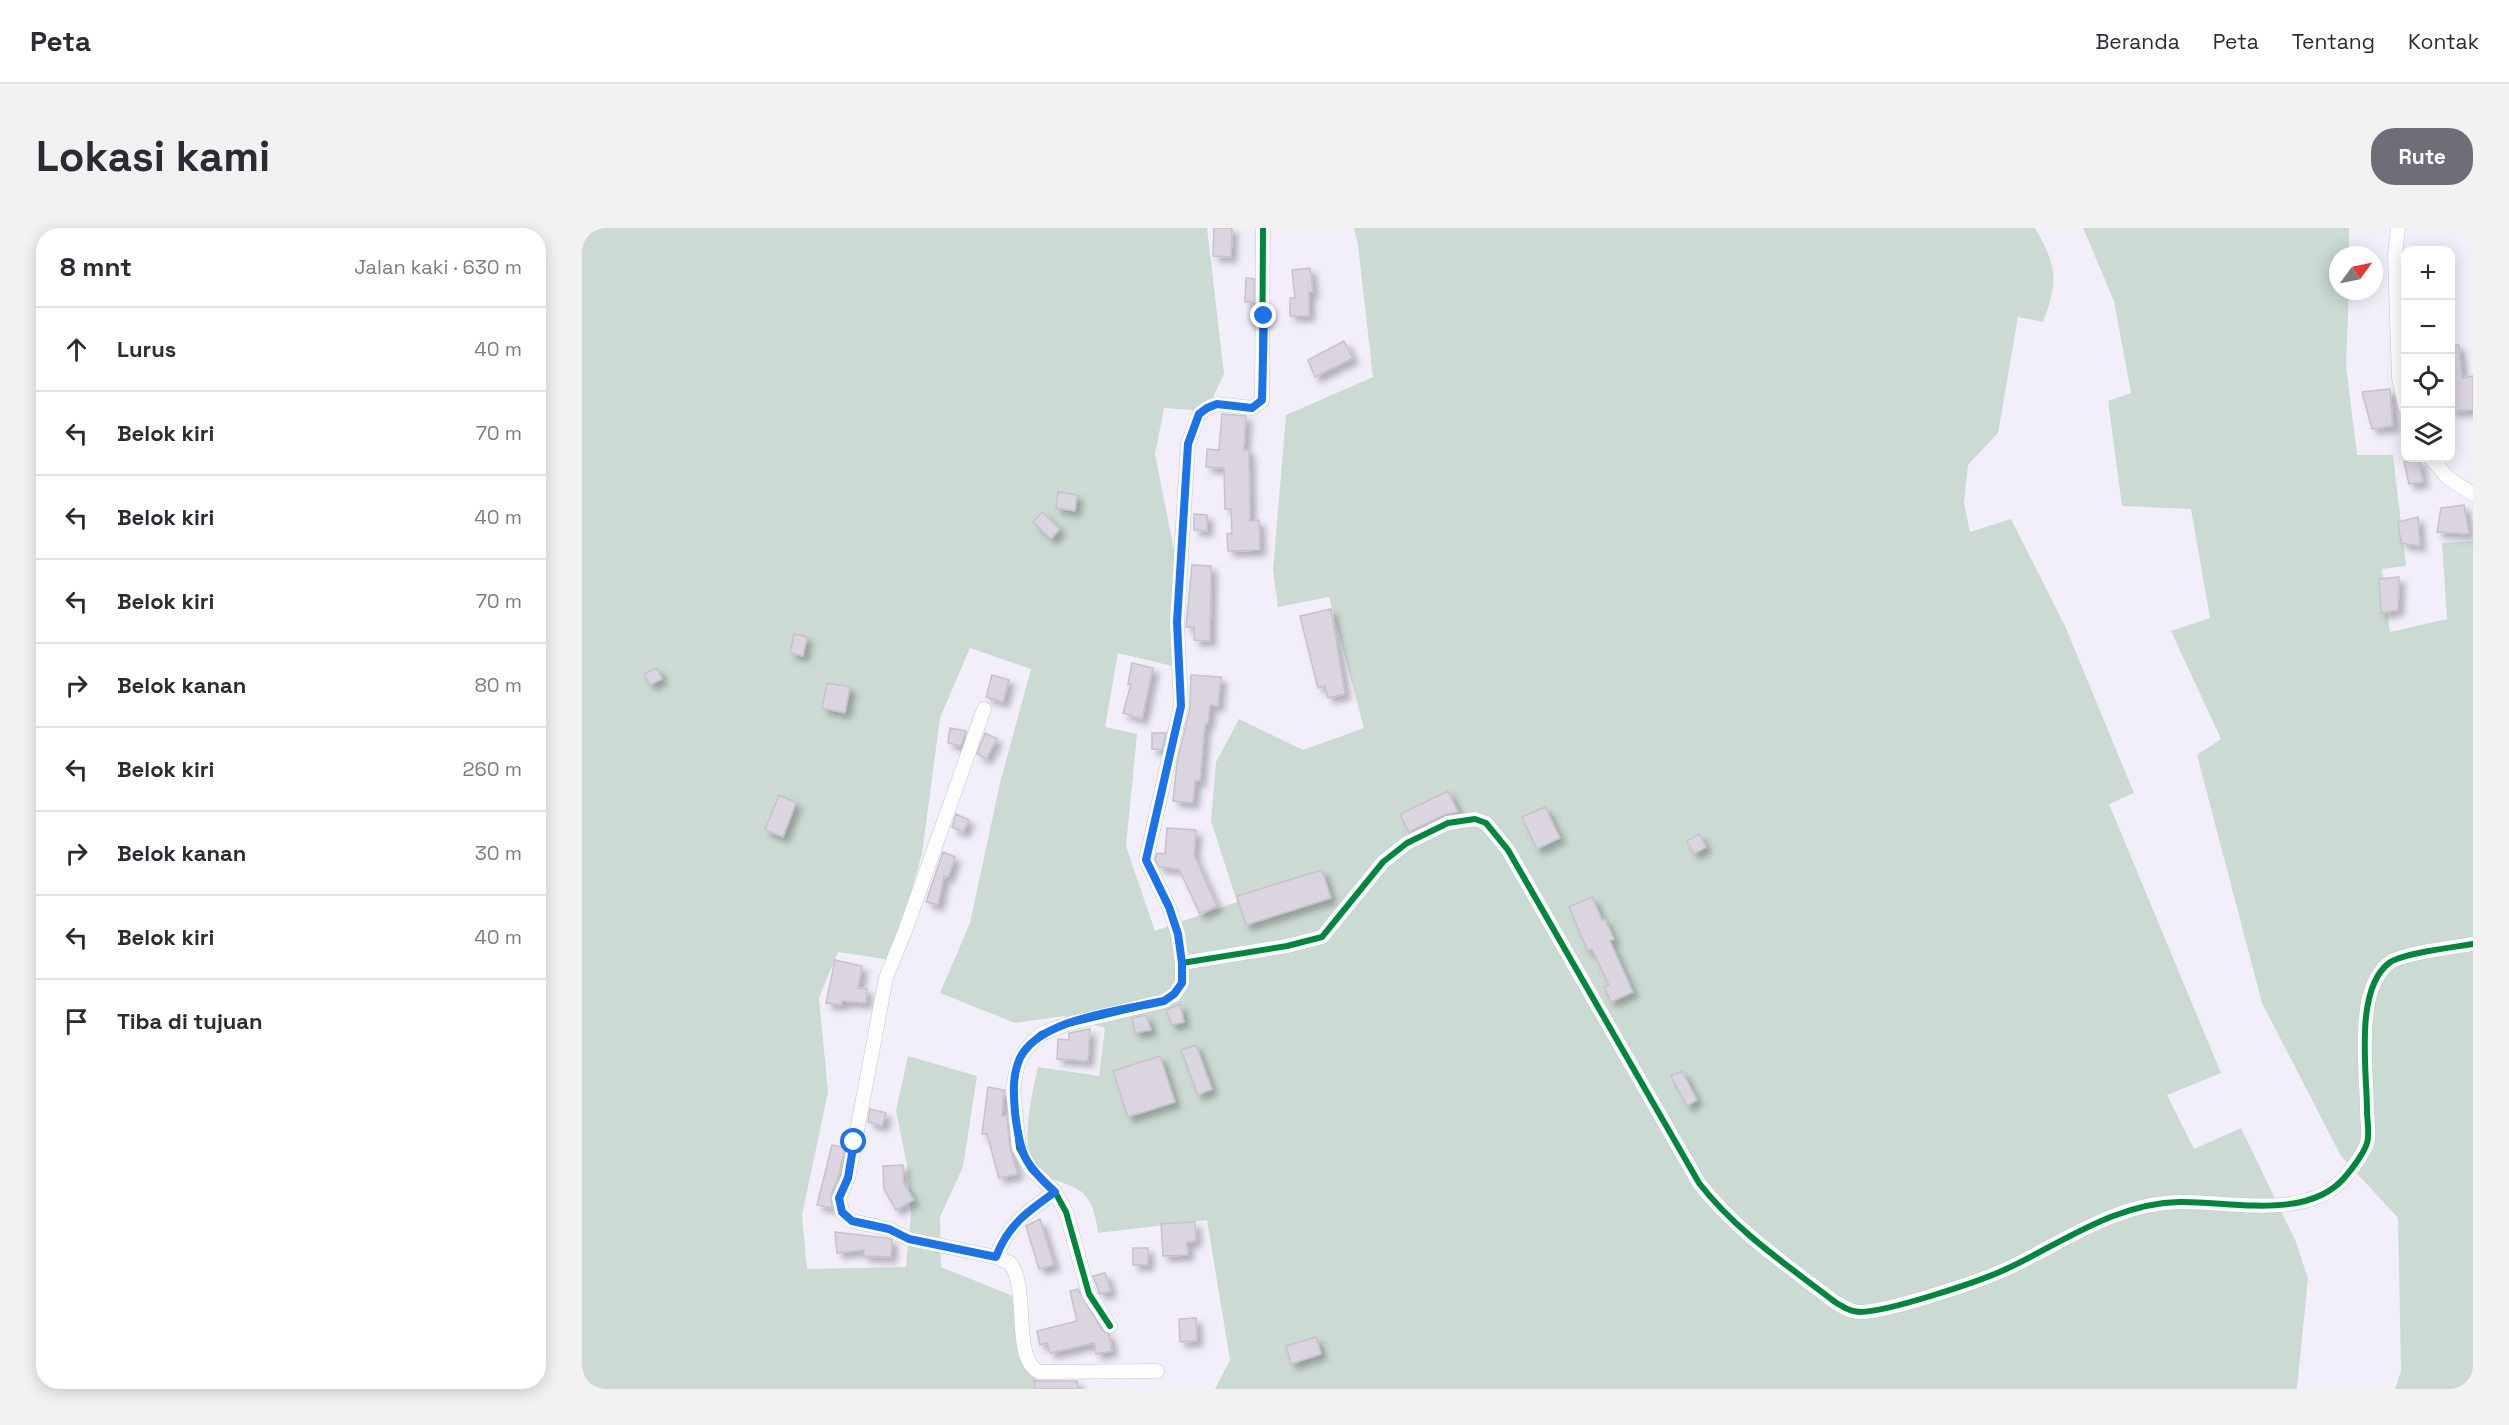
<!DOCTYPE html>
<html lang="id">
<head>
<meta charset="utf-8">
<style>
	:root { --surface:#fff; --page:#f2f2f3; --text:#2b2b33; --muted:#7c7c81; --line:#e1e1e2; --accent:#706d79 }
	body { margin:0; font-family:"Space Grotesk",sans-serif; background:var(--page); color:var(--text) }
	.controls { position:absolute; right:18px; top:18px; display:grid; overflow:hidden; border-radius:12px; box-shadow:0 3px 15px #0003 }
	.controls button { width:54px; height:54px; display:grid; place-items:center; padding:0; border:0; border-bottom:2px solid var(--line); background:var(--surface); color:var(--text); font:30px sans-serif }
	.compass { position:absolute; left:1747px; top:18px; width:54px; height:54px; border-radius:50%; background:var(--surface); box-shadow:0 3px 15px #0003; rotate:57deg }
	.stop { position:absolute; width:18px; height:18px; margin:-14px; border:4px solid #1a73e8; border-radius:50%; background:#fff }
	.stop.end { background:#1a73e8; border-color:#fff; box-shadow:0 2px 6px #0008 }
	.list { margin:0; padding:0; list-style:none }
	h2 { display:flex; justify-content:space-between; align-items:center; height:78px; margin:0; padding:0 24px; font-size:26px }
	h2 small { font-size:20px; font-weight:400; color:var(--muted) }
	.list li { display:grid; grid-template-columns:39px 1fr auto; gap:18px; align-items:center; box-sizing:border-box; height:84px; padding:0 24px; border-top:2px solid var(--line) }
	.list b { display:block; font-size:22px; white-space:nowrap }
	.list em { font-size:20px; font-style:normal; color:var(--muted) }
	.icon { flex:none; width:33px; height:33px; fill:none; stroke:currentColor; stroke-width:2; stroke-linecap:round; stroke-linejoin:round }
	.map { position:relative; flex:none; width:1891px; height:1161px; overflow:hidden; border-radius:24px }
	header { display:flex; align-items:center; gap:36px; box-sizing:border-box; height:84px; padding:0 30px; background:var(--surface); border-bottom:2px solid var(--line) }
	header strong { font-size:28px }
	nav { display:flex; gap:33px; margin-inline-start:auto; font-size:21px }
	.intro { display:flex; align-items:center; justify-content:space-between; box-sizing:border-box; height:144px; padding:0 36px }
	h1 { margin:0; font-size:42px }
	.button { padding:15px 27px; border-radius:24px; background:var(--accent); color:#fff; font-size:21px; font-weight:700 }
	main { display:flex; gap:36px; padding:0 36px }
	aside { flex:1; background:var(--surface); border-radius:24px; box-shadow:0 3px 15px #0003 }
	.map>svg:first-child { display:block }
	.forest { fill:#cbdbd4 }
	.building { fill:#dbd5df; stroke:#c7c1cb; stroke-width:1.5; filter:url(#shadow) }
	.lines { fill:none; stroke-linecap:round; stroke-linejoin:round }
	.street-casing { stroke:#c7c4ce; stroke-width:15 }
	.street { stroke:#fdfdfe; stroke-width:14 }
	.cycleway-casing { stroke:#fcfcfc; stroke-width:10 }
	.cycleway { stroke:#00873e; stroke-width:6 }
	.route { stroke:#1a73e8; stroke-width:8 }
</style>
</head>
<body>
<header>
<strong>Peta</strong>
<nav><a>Beranda</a><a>Peta</a><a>Tentang</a><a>Kontak</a></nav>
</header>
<div class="intro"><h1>Lokasi kami</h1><a class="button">Rute</a></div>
<main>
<aside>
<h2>8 mnt<small>Jalan kaki · 630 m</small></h2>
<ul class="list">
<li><svg class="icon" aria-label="ahead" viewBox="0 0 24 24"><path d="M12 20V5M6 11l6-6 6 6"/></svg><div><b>Lurus</b></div><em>40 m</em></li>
<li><svg class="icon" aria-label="left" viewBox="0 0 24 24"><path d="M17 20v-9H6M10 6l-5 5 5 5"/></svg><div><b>Belok kiri</b></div><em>70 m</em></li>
<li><svg class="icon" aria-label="left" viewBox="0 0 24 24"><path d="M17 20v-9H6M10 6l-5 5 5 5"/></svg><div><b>Belok kiri</b></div><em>40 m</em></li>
<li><svg class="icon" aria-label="left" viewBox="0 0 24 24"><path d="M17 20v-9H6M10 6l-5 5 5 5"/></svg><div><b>Belok kiri</b></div><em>70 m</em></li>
<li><svg class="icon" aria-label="right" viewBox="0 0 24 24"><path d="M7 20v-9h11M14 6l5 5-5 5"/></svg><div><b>Belok kanan</b></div><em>80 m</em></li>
<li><svg class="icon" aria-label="left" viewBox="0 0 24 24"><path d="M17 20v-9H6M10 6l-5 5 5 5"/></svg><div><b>Belok kiri</b></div><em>260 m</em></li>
<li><svg class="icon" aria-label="right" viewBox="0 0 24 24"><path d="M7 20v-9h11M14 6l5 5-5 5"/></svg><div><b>Belok kanan</b></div><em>30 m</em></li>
<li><svg class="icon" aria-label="left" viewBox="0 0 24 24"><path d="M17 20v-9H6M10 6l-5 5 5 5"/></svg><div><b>Belok kiri</b></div><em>40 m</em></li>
<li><svg class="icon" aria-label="arrive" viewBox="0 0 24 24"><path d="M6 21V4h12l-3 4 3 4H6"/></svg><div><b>Tiba di tujuan</b></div></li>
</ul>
</aside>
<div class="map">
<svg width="1891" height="1161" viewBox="0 0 1891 1161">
	<defs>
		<filter id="shadow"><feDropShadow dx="5.5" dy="5.5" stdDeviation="3" flood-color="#0004"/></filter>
	</defs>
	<rect width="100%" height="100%" fill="#f2effa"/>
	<path class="forest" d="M0,0h625l17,146 -18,37 -42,-3 -9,46 24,122 -3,91 -58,-14 -13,74 32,7 -11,112 29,85 82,-29 -26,-81 5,-59 23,-43 64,31 61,-22 -35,-131 -51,10 -5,-37 13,-155 87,-38 -15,-132 -4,-17h681c22,39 24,51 8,94l-25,-5 -20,116 -30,32 -4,38 6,29 41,-13 54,107 69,167 -25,11 112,269 -54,22 27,54 47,-21 55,114 12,37 -11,110h-1082l15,-29 -23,-140 -109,13c-2,-14 -4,-28 -14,-39 -14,-14 -47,-13 -54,-34 -7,-26 2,-68 8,-93l61,9 6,-48 -41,-12 -49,7 -75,-30 30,-70 30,-140 31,-114 -61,-21 -30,70 -18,136 -31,106 -53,-8 -19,46 9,94 -26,123 5,54 99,-2 5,-53 -4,-49 -11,-54 12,-55 69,20 -14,91 -23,50 1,50 77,31 7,47 15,44h-458z
		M1501,0h266v27h-11v36h11l-3,74 11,90h36l13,111 -24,3 8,63 57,-13 -5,-76 31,-2v848h-78l6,-18 -3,-153 -57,-62 -79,-153 -65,-248 24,-16 -50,-108 39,-13 -19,-109 -69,-3 -14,-105 23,-8 -17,-92z"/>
	<path class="building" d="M632,0h18l-1,29 -18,-1z
		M728,40l3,24h-4v24h-19v-18h5l-3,-28z
		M664,50l8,1v23h-9z
		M762,113l9,17 -38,19 -7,-17z
		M1869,117h8l3,33 11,-2v34l-22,1z
		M1808,161l3,37 -21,3 -10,-37z
		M640,186l24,2 -2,34h5l1,71 9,-1 1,30 -32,1 -1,-17 5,-1 -1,-24h-6l-1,-41 -18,-1 1,-18 12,1z
		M1837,232l4,22 -14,2 -5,-22z
		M476,264l19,3 -2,16 -19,-3z
		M1882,277l5,29 -32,-2 4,-24z
		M460,284l18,17 -9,10 -18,-17z
		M612,286l13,1v16l-13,-1z
		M1836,289l2,29 -19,-3 -3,-21z
		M610,337l19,1 -1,75 -16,-1v-13h-8z
		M1817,349l-1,33 -17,3 -2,-34z
		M749,381l14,85 -17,4 -3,-12 -7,2 -18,-72z
		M212,406l13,3 -4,19 -13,-3z
		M550,435l21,5 -11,51 -19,-6 8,-29h-3z
		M75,440l5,11 -12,6 -6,-11z
		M410,447l17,5 -6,22 -17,-5z
		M609,447l30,2 -3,29 -8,-1 -2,19h-3l-5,57 -5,-1 -2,23 -20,-2 4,-38 13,-55z
		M245,455l23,4 -5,26 -23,-5z
		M368,500l16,3 -5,15 -13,-3z
		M403,505l12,6 -11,20 -9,-5z
		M570,505h14l-4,17 -10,-1z
		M866,563l10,21 -14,3 -35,17 -9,-18z
		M197,567l17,8 -13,34 -18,-7z
		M963,579l15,31 -23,11 -15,-32z
		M374,586l13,6 -6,12 -11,-5z
		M585,600l29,2 -2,25 23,51 -17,8 -21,-45 -20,-2 -4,-8 2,-6 8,1z
		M1117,606l7,13 -12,7 -7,-13z
		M361,624l12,5 -7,20 -4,-1 -6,29 -12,-3z
		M740,642l9,28 -85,27 -9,-29z
		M1010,669l10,23 3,-1 9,20 -4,2 23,51 -22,10 -7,-15 5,-2 -17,-36 -4,2 -19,-44z
		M253,732l27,6 -4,22 9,1 -1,14 -24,-2v4l-16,-2z
		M598,776l4,18 -12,3 -6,-15z
		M564,787l5,15 -16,3 -3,-15z
		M508,801l-2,32 -31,-2 1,-20 11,1v-7z
		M614,817l16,44 -14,6 -17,-45z
		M578,828l15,46 -47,15 -15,-46z
		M1100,843l15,29 -10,6 -16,-30z
		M406,859l16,3 -2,26h5l3,33 8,25 -19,4 -12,-44h-5z
		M288,881l16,4 -4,13 -14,-4z
		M250,917l13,3 -6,27 -8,20 1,13 -15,-3z
		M321,937v17l11,18 -18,10 -12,-21 -1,-23z
		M458,991l14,46 -15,4 -13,-43z
		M613,994l1,19 -9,1 1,13 -25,1 -2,-32z
		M253,1004l51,6 6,2 -1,17 -27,-1v-6l-27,3z
		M551,1020h15v17h-15z
		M523,1045l6,18 -11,3 -7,-18z
		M496,1061l24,41 7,5 3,16 -16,3 -2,-11 -44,10 -3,-10 -7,2 -3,-14 40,-10 -7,-30z
		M614,1090l1,23 -17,1 -1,-23z
		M734,1109l5,17 -30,10 -5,-18z
		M452,1153h43l1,8h-43z"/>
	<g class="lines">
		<defs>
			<path id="street" d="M1816,0l-3,27 4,123 7,31
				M1849,230l17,20 25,16
				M402,481l-79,222 -19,47 -38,200 -9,20 3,14 10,9 37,8 20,10 87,18c11,-31 32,-46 59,-65
				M600,735l105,-17 35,-9 61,-75 24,-19 41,-20 27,-4 11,4 22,27 191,333c37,48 88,82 136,119 8,5 16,10 25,10 27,0 118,-30 144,-42 57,-26 110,-67 176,-68 50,-1 128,19 165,-25 7,-8 19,-24 22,-34 3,-9 0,-23 0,-32 0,-39 -13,-121 22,-148 13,-10 66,-16 84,-19
				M414,1029l14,6c20,26 1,95 29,109l118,-1
				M528,1098l-21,-32 -23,-82 -11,-20 -24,-23 -12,-21 -6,-59 5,-27 9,-14 14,-14 26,-10 97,-23 10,-6 8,-12v-20l-4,-29 -9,-27 -23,-47 35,-154 -4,-84 11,-178 11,-30 8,-6 10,-4 35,4 10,-7 1,-173"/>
		</defs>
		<use href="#street" class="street-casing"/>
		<use href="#street" class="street"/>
		<defs>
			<path id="cycleway" d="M600,735l105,-17 35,-9 61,-75 24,-19 41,-20 27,-4 11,4 22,27 191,333c37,48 88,82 136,119 8,5 16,10 25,10 27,0 118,-30 144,-42 57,-26 110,-67 176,-68 50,-1 128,19 165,-25 7,-8 19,-24 22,-34 3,-9 0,-23 0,-32 0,-39 -13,-121 22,-148 13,-10 66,-16 84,-19
				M528,1098l-21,-32 -23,-82 -11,-20 -24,-23 -12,-21 -6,-59 5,-27 9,-14 14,-14 26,-10 97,-23 10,-6 8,-12v-20l-4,-29 -9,-27 -23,-47 35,-154 -4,-84 11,-178 11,-30 8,-6 10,-4 35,4 10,-7 1,-173"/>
		</defs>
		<use href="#cycleway" class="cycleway-casing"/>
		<use href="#cycleway" class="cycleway"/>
	</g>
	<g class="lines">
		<path class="route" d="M272,914l-6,36 -9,20 3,14 10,9 37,8 20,10 87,18c11,-31 32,-46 59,-65 -31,-28 -35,-38 -40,-79 -1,-17 -3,-33 3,-50 14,-44 106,-53 146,-62l10,-7 8,-11v-20l-4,-29 -9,-27 -23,-47 35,-154 -4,-84 11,-178 11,-30 8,-6 10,-4 35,4 10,-8 2,-84"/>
	</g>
</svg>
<div class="controls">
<button>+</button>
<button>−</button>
<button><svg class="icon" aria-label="locate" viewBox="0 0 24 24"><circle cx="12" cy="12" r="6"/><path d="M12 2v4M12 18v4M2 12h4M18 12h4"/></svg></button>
<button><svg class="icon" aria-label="layers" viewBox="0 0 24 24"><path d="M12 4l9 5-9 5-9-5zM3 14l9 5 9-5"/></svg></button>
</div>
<svg class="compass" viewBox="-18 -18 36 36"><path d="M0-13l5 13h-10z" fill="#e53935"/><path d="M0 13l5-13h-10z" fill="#7c7c81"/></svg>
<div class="stop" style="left:272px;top:914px"></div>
<div class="stop end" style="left:682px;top:88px"></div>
</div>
</main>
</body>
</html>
